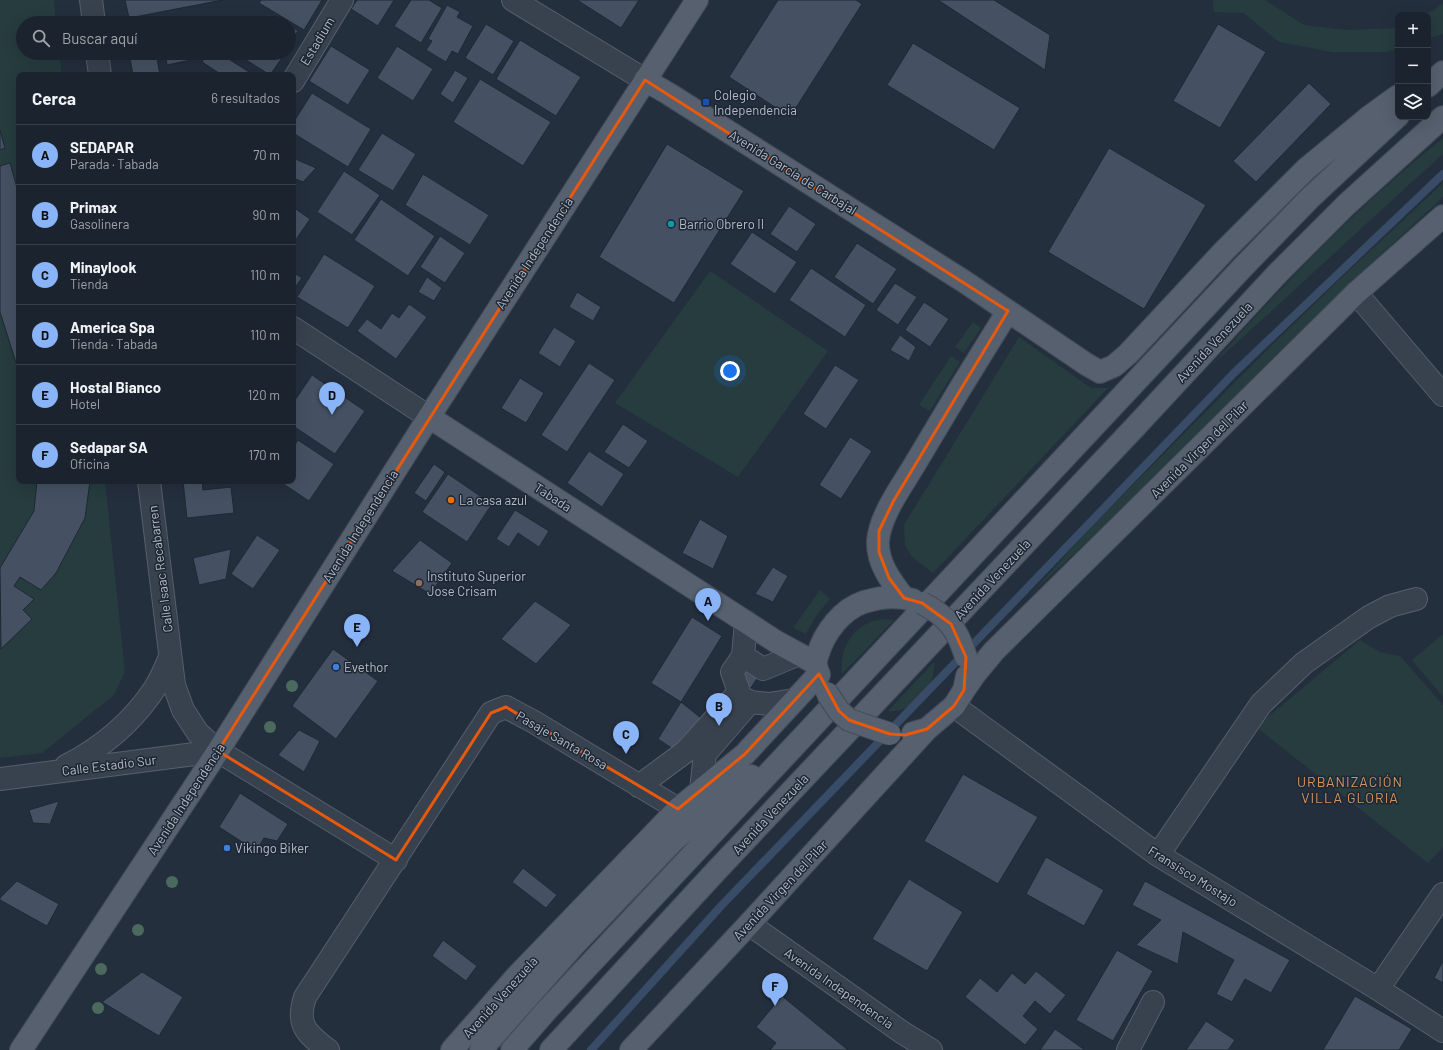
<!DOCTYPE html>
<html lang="es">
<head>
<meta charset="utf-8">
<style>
	:root { --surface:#1b232e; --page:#282f3a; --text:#f1f3f6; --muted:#a0a4aa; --line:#39404a; --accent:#8ab4f8 }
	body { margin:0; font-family:Barlow,sans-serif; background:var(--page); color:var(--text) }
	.controls { position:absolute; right:12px; top:12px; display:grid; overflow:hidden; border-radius:8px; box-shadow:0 4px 16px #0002 }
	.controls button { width:36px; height:36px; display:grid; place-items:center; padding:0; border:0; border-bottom:1px solid var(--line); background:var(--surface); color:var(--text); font:20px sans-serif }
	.you { position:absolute; left:730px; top:371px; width:14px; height:14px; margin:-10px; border:3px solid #fff; border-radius:50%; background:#1a73e8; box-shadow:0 0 0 6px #1a73e833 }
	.badge { display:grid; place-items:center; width:26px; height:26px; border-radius:50%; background:var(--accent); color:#111; font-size:13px; font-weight:700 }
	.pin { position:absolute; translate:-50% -33px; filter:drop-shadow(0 1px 2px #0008) }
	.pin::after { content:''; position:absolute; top:21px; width:14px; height:12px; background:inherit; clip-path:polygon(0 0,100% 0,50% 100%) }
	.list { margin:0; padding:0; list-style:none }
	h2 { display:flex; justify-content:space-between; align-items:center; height:52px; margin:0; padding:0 16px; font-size:17px }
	h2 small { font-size:13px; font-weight:400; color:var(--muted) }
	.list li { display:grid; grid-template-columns:26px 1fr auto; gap:12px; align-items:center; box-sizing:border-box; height:60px; padding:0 16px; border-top:1px solid var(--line) }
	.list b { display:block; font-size:15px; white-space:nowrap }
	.list p { margin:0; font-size:13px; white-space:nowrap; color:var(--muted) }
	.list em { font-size:13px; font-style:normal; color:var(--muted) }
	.icon { flex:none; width:22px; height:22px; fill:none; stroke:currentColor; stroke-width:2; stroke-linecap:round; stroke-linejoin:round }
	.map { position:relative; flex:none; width:1443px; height:1050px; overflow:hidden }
	.search { position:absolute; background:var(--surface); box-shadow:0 4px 16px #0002; left:16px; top:16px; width:280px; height:44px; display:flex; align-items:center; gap:10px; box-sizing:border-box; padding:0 14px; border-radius:22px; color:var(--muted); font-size:15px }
	.panel { position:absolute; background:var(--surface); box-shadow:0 4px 16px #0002; left:16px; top:72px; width:280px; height:412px; border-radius:8px }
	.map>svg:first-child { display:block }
	.green { fill:#263c3f }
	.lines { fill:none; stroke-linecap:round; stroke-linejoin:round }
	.stream { stroke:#394c67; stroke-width:8 }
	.building { fill:#455162; stroke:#1f2835 }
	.minor-casing { stroke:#565f6c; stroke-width:24 }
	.major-casing { stroke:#414a57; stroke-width:24 }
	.minor { stroke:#38414e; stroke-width:22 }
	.major { stroke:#56606e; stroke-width:22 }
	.major-bridge-casing { stroke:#414a57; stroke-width:24; stroke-linecap:butt }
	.major-bridge { stroke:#56606e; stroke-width:22 }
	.tree { fill:#4b6a5d }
	.marked { fill:none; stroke:#e8590c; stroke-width:3; stroke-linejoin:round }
	.transit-dot { fill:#1a4fb4; stroke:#1d2633; stroke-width:1.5 }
	.culture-dot { fill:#0f9aa8; stroke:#1d2633; stroke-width:1.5 }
	.food-dot { fill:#e8710a; stroke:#1d2633; stroke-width:1.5 }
	.education-dot { fill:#8d6e63; stroke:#1d2633; stroke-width:1.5 }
	.shop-dot { fill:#3f7fe0; stroke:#1d2633; stroke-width:1.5 }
	.labels { text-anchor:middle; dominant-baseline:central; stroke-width:3; stroke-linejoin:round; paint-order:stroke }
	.street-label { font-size:13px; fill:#b4bcc9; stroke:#1d2633 }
	.poi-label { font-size:13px; fill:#b4bcc9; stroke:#1d2633; text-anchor:start }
	.neighbourhood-label { font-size:14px; letter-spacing:1px; fill:#d59563; stroke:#1d2633 }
</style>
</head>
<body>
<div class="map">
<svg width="1443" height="1050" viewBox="0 0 1443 1050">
	<rect width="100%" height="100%" fill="#242f3e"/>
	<path class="green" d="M0,0h54l2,23h-33v30h36l3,22h-43v406h86l20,191 -11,23 -72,58 -42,5z
		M1213,0h52l39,25 42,5 52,-2v21l-11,3h-55l-53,-10 -35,-29 -30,-1z
		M1443,3v31l-15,5v-24h-4l10,-5z
		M1443,138v16c-78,70 -154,142 -232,212 71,-81 148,-161 232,-228z
		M1443,183v14l-94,87 -257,253 -63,59 61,-68 181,-182 71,-69z
		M710,271l118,80 -90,126 -123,-74z
		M973,322l8,6 -17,25 -9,-6z
		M1019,337l72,51h17l-175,185 -21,-16 -7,-12 -1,-20z
		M951,356l9,6 -30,49 -11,-6z
		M820,590l10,9 -14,17 -10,18 -13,-6z
		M886,619l8,1 -52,54c-3,-22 8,-43 28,-52 5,-2 11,-2 16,-3z
		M1443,634v63l-31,-37z
		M1360,640l20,12 20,4 43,49v142l-15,16 -172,-136z
		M934,662c0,4 0,9 -1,13 -4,20 -24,38 -45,36z"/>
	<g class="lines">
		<path class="stream" d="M591,1050l130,-144 513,-533 209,-199"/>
	</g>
	<path class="building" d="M125,0h98l-94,18z
		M261,0h61l-18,30 -45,-27z
		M357,0h37l-16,26 -27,-17z
		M411,0h18l13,8 -21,35 -27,-17z
		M577,0h62l-18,28z
		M778,0h78l6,4 -72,113 -61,-40z
		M938,0h56l56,35 -5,35z
		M447,5l13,7 -3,5 16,9 -15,28 -6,-3 -6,11 -20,-12 6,-9 -4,-2z
		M486,24l28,17 -21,34 -28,-17z
		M1218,24l48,28 -46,76 -47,-27z
		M289,25l9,6 -9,14z
		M520,40l61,37 -25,39 -60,-37z
		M913,43l107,65 -26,42 -107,-65z
		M331,46l39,24 -22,35 -39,-24z
		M397,46l36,23 -20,32 -36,-23z
		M129,53h27l4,22h-27z
		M165,53h35l1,5 -34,7z
		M208,53h11l35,22h-32l-20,-13z
		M235,53h45l4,2 -14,20z
		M455,70l13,8 -15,25 -13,-9z
		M480,79l71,43 -28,44 -70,-44z
		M1309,83l22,21 -75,78 -23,-21z
		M312,93l59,36 -23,38 -55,-34v-10z
		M0,130l5,18 -5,2z
		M382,133l34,21 -23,37 -35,-21z
		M667,144l77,47 -70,112 -75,-46z
		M1109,148l97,57 -62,104 -96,-57z
		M293,158l23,10 -13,14 -10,-4z
		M10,163l9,32v177l-19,-60v-146z
		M344,171l36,24 -28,40 -35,-23z
		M423,174l66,41 -19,30 -65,-40z
		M381,199l54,37 -27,40 -54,-36z
		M789,206l27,18 -19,28 -27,-18z
		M293,207l17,12 -17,25z
		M752,232l45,30 -22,32 -45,-30z
		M440,236l25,17 -20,30 -25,-16z
		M857,243l40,26 -24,35 -39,-27z
		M324,254l51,32 -27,42 -51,-31z
		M811,268l55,37 -21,32 -56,-37z
		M293,272l9,6 -9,12z
		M427,277l15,11 -8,13 -16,-9z
		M895,283l22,14 -19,28 -22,-15z
		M577,292l24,15 -8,14 -24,-14z
		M924,302l25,17 -19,28 -25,-17z
		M409,304l18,13 -31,42 -39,-28 10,-12 14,10 11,-16 7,5z
		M554,327l22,14 -16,26 -22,-14z
		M900,335l16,12 -7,14 -19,-11z
		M589,363l26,17 -48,72 -26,-17z
		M835,365l24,15 -33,49 -23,-15z
		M312,375l53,36 -30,43 -42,-28v-23z
		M520,378l24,15 -18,30 -25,-15z
		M623,424l25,17 -19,27 -25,-16z
		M850,437l22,14 -31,48 -22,-14z
		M298,440l36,24 -25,37 -30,-20h14v-33z
		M589,451l35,23 -22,33 -35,-24z
		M434,464l11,8 -19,29 -12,-8z
		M448,474l44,30 -25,38 -45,-30z
		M37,481h53l-5,37 -29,55 -15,17 -21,-13 -6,9 20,13 -11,11 9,9 -31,30 -1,-81 34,-57z
		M183,481h19l1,9 28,-3 3,26 -47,5z
		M515,510l34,21 -10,16 -21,-14 -9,14 -13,-8z
		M700,519l28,17 -15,33 -31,-16z
		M257,535l23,15 -27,39 -22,-15z
		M420,540l32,23 -22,31 -38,-23z
		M231,549l-5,30 -27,6 -6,-27z
		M773,567l15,9 -15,26 -18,-8z
		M535,601l36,24 -35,39 -35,-25z
		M692,617l30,19 -41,66 -30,-19z
		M333,649l45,32 -42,58 -44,-33z
		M735,656l26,16 -10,16 -26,-16z
		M681,702l20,16 -28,31 -15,-10z
		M299,730l21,11 -16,31 -26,-17z
		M963,774l75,43 -40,67 -74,-43z
		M240,793l48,31 -11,17 -13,-3 -8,13 -37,-24z
		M59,801l-9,23 -17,-1 -4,-13z
		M1046,857l58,33 -20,36 -58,-32z
		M523,868l34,27 -11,13 -34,-26z
		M909,879l54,33 -36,59 -55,-32z
		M17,881l42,23 -12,22 -47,-26v-2z
		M1145,881l145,79 -19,33 -26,-14 -13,23 -16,-8 18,-34 -51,-28 -5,32 -42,-19 25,-25 -29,-15z
		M443,940l34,26 -11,15 -34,-25z
		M1117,950l36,21 -40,70 -37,-21z
		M1443,961v22l-9,-5z
		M1036,971l30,24 -16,19 -15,-13 -12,15 15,13 -13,16 -60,-48 15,-19 17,14 15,-19 13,11z
		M142,972l41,25 -24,39 -57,-34z
		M782,996l66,54h-78l6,-7 -20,-16z
		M1355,996l57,33 -13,21h-76z
		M1206,1021l29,19 -7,10h-42z
		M1055,1029l30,21h-45z"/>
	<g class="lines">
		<defs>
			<path id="minor" d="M91,0l3,23
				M513,0l132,80
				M97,53l3,22
				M293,81l49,-81
				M1356,293l87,102
				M293,328l136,89
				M149,481l25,204 9,25 15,23 20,18 178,109
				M746,622l-3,34 20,13 36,-15
				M750,702l19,2 25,-4
				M954,706l204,149 220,134 65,42
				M66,766c37,-19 66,-43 89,-78 6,-10 11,-21 15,-31
				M0,779l218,-28
				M639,786l46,-34 54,-60 -7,-20 11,-16
				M701,790l4,-36 45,-52 -3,-2
				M1158,855l103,-151 43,-41 65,-46 21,-11 26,-7
				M749,924l154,109 28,17
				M1378,989l65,-95
				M328,1050c-22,-17 -32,-25 -23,-53l186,-284 15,-6 28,15 144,87
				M1128,1050l25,-48"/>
			<path id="major" d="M645,80l24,14 296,188 121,82 14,8 14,-6 14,-12 96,-103 82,-82 63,-52 29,-21
				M1428,86l15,-14
				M429,417l317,205 29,19 40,22
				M904,598c-13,-17 -27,-35 -26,-57 2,-26 24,-55 37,-77 30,-51 61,-102 93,-153
				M819,675c-1,-3 -3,-8 -3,-12 -1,-2 1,-6 2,-9 6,-21 24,-45 46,-52 16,-5 32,-7 49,-2
				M964,690l11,-16 19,-23 362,-358 87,-77
				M913,733l14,-4 27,-23 10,-16 3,-14
				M21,1050l197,-299 211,-334 268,-417
				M452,1050l65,-74 161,-167 67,-55 74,-80
				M481,1050l93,-105 100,-105 77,-64
				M512,1050l34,-39 697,-744 67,-69 88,-82
				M551,1050l166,-180 419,-444 142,-153 68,-68 97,-88
				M631,1050l118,-126 178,-195"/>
		</defs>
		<use href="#minor" class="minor-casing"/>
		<use href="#major" class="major-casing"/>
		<use href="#minor" class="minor"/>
		<use href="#major" class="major"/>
		<defs>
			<path id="major-bridge" d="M922,603c26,14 35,25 44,54
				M827,693l12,18 10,9 41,14"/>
		</defs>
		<use href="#major-bridge" class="major-bridge-casing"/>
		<use href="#major-bridge" class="major-bridge"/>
	</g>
	<g class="tree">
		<circle cx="292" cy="686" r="6"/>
		<circle cx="270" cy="727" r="6"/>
		<circle cx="172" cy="882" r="6"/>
		<circle cx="138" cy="930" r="6"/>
		<circle cx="101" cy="969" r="6"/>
		<circle cx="98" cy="1008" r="6"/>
	</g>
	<path class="marked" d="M645,80l363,231 -114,189 -15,31v21l10,26 15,20 18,5 29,21 15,33 -2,33 -10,16 -27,23 -22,6 -15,-1 -41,-14 -10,-9 -20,-37 -74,80 -67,55 -172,-102 -15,6 -95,147 -178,-109z"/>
	<rect class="transit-dot" x="702" y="98" width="8" height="8" rx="2"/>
	<circle class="culture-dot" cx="671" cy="224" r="4"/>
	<circle class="food-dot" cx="451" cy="500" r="4"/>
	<circle class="education-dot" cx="419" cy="583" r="4"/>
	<g class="shop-dot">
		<circle cx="336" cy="667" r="4"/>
		<circle cx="227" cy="848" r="4"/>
	</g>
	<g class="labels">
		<g class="street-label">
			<text transform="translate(317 41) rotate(-59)">Estadium</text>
			<text transform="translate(793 172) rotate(32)">Avenida García de Carbajal</text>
			<text transform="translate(534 253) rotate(-57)">Avenida Independencia</text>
			<text transform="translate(1214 342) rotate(-47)">Avenida Venezuela</text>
			<text transform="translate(1199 449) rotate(-45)">Avenida Virgen del Pilar</text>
			<text transform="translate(553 497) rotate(33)">Tabada</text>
			<text transform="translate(360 526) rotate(-58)">Avenida Independencia</text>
			<text transform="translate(160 569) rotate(-97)">Calle Isaac Recabarren</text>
			<text transform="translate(992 579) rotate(-47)">Avenida Venezuela</text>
			<text transform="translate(562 740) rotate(30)">Pasaje Santa Rosa</text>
			<text transform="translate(109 765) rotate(-7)">Calle Estadio Sur</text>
			<text transform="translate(186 799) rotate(-57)">Avenida Independencia</text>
			<text transform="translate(770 814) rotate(-47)">Avenida Venezuela</text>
			<text transform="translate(1193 876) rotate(32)">Fransisco Mostajo</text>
			<text transform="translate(780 890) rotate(-47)">Avenida Virgen del Pilar</text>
			<text transform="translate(839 988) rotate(35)">Avenida Independencia</text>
			<text transform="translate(500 997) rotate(-48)">Avenida Venezuela</text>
		</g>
		<g class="poi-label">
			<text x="714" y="95">Colegio<tspan x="714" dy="15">Independencia</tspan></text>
			<text x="679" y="224">Barrio Obrero II</text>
			<text x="459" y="500">La casa azul</text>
			<text x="427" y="576">Instituto Superior<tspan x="427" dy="15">Jose Crisam</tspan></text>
			<text x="344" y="667">Evethor</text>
			<text x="235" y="848">Vikingo Biker</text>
		</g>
		<g class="neighbourhood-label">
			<text x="1350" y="781">URBANIZACIÓN<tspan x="1350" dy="16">VILLA GLORIA</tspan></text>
		</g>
	</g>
</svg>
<div class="controls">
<button>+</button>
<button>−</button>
<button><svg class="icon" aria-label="layers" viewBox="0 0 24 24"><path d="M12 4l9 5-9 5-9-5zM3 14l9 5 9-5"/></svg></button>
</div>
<div class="you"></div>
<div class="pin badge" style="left:708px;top:621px">A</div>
<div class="pin badge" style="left:719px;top:726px">B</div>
<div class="pin badge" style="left:626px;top:754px">C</div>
<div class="pin badge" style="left:332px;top:415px">D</div>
<div class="pin badge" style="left:357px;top:647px">E</div>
<div class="pin badge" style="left:775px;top:1006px">F</div>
<div class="search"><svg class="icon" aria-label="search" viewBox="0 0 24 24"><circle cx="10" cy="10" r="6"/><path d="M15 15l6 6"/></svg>Buscar aquí</div>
<section class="panel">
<h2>Cerca<small>6 resultados</small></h2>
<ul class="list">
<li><span class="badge">A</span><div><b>SEDAPAR</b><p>Parada · Tabada</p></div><em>70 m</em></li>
<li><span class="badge">B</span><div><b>Primax</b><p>Gasolinera</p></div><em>90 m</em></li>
<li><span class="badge">C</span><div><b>Minaylook</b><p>Tienda</p></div><em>110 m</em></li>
<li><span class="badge">D</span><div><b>America Spa</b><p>Tienda · Tabada</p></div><em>110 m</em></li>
<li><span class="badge">E</span><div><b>Hostal Bianco</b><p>Hotel</p></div><em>120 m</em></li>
<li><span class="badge">F</span><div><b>Sedapar SA</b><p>Oficina</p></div><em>170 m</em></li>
</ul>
</section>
</div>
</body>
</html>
